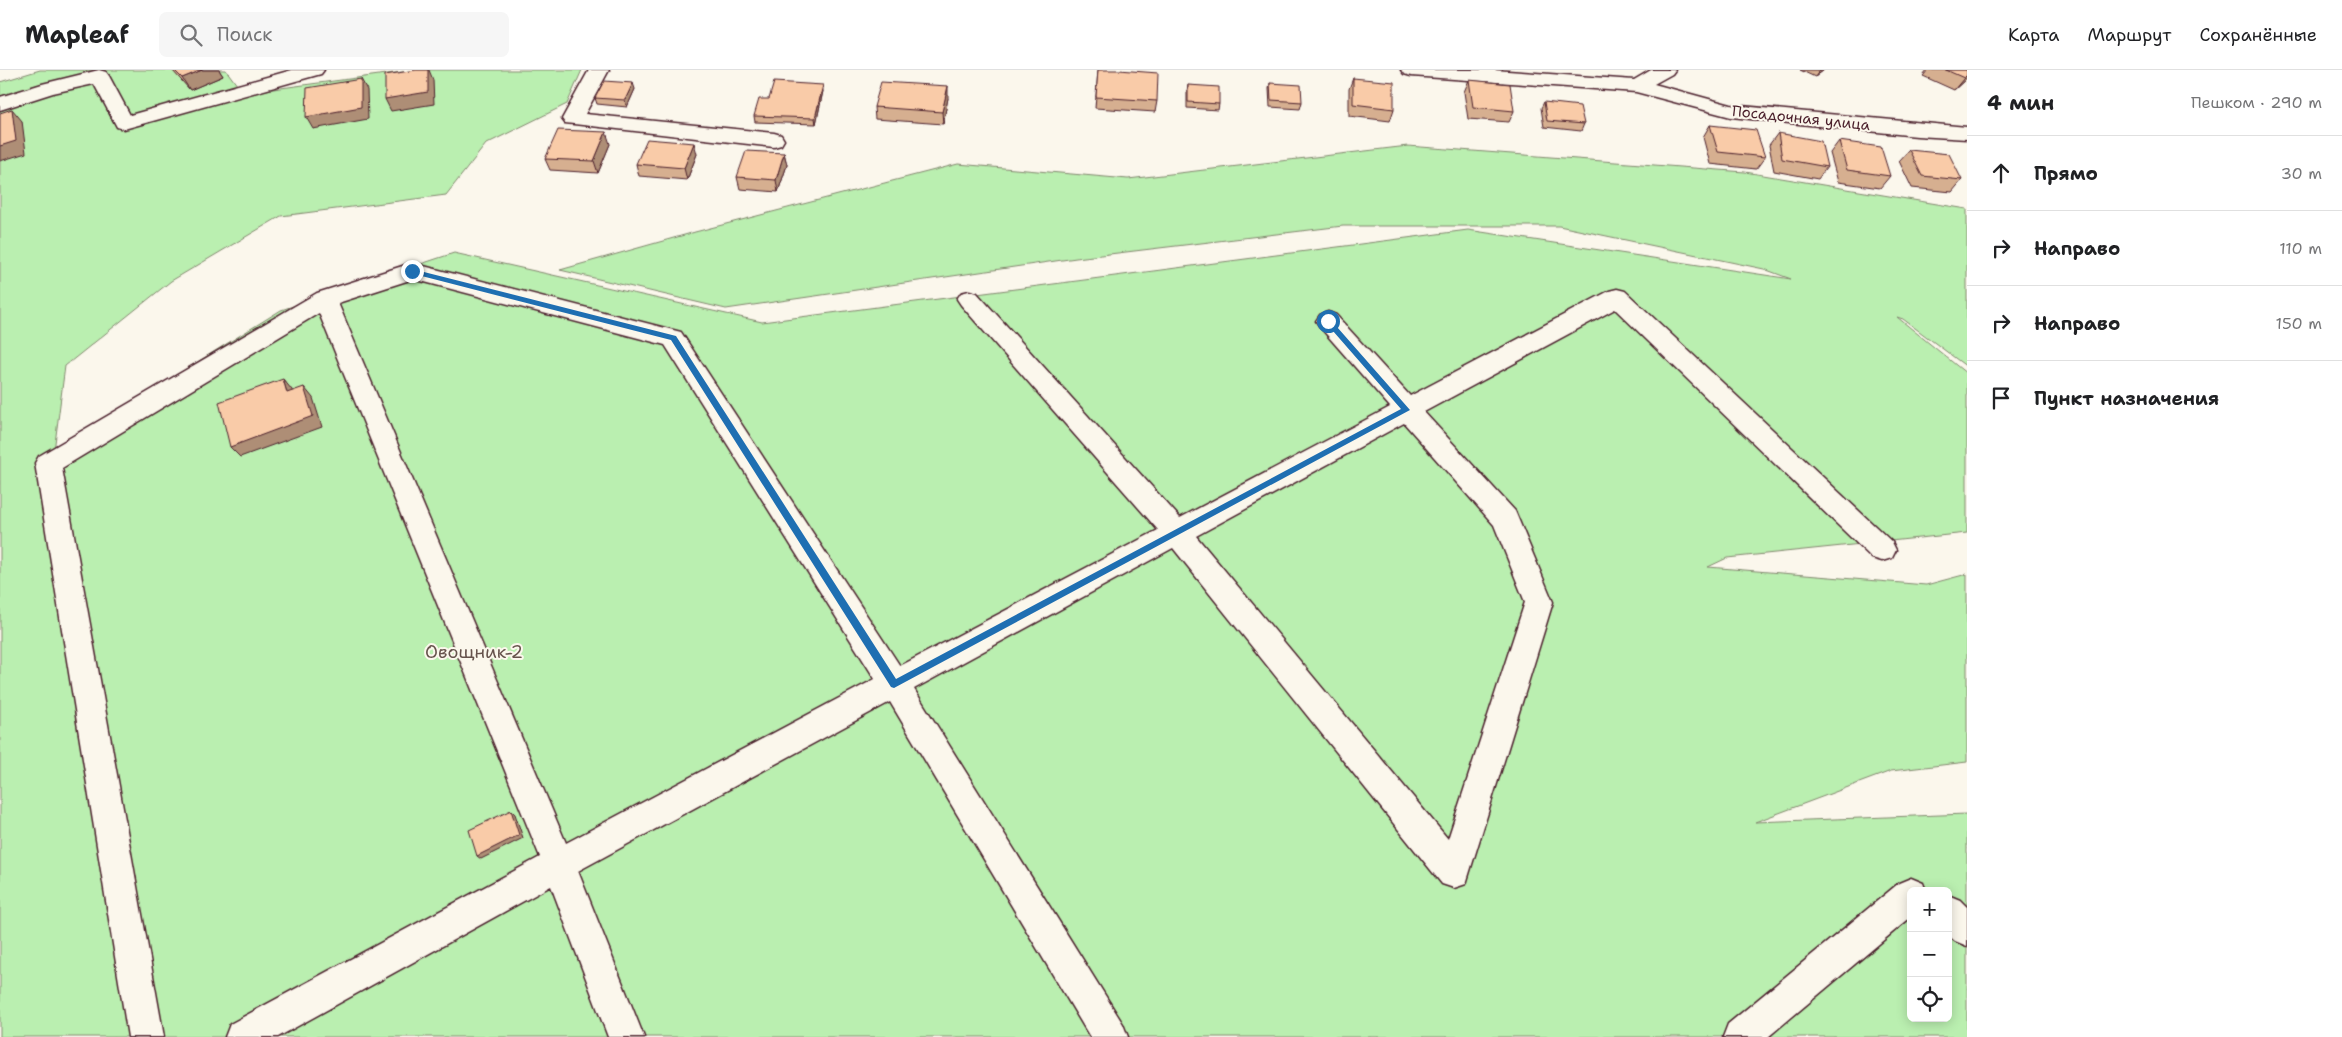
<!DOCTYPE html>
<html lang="ru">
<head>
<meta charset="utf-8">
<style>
	:root { --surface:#fff; --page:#f6f6f6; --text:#202124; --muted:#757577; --line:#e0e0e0 }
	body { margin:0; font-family:"Shantell Sans",sans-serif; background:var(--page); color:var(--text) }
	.controls { position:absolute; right:15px; bottom:15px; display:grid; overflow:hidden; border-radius:8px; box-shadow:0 2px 12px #0003 }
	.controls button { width:45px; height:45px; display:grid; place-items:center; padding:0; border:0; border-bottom:1px solid var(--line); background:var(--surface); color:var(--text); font:25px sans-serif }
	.stop { position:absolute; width:15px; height:15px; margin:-11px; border:4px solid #1f6fb2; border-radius:50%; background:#fff }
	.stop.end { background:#1f6fb2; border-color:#fff; box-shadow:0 1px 5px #0008 }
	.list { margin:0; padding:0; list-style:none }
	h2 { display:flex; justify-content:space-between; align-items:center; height:65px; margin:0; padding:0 20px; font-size:21px }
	h2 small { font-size:16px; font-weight:400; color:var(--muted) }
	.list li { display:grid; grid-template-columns:32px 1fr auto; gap:15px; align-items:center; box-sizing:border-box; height:75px; padding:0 20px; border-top:1px solid var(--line) }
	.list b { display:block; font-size:19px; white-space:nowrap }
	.list em { font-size:16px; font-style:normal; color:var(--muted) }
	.icon { flex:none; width:28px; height:28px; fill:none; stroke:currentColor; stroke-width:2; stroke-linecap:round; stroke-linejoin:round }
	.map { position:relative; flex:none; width:1967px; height:967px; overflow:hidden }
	header { display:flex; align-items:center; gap:30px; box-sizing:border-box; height:70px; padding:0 25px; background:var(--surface); border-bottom:1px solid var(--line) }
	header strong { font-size:24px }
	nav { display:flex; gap:28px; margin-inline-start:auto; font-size:18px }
	.search { width:350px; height:45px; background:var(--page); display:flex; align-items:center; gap:12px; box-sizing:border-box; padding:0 18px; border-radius:8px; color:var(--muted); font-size:19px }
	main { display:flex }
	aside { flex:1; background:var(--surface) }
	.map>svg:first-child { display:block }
	.green { fill:#baefb0; stroke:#82876e; fill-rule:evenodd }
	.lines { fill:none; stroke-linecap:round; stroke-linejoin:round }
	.minor-casing { stroke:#4a1f2b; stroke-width:3 }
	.minor { fill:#fbf7ec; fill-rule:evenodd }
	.wall { fill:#d6af90; stroke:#4a1f2b }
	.shaded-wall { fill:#ae8e76; stroke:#4a1f2b }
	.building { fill:#f9cba8; stroke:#4a1f2b }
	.route { fill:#1f6fb2 }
	.labels { text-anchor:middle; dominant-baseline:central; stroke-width:4; stroke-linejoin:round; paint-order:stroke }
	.far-street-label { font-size:15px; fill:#4a1f2b; stroke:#fbf7ec }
	.park-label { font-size:18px; fill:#66534c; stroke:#fbf7ec }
</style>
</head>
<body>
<header>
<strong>Mapleaf</strong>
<div class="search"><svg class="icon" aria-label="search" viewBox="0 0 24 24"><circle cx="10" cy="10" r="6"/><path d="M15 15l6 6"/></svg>Поиск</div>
<nav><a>Карта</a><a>Маршрут</a><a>Сохранённые</a></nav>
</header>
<main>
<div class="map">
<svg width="1967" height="967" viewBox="0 0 1967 967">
	<rect width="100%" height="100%" fill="#fbf7ec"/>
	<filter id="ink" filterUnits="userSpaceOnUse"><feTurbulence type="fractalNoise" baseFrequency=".02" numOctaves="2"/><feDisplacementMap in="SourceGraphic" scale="10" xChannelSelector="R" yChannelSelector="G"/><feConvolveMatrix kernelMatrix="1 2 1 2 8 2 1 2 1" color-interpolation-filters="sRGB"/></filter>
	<g filter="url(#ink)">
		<path class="green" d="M40,0h186l17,23 174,-23h165l-15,34 -81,40 -40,51 -165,21 -110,65 -106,85 -11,85 227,-141 173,-57 308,69 706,-92 323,49 -27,-10 -205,-43h-216l-267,32 -350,51 -166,-39 135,-38 263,-68 170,15 280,-33 337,26 222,37v158l-64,-48 -6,-2 70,57v159l-240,25 -19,9 218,18 41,-11v188l-76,9 -136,51 212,-8v223h-1967v-955zM1911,821h37v127h-37z"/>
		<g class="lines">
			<defs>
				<path id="minor" d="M99,0l7,2 3,4 21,39 162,-45h32l-3,4 -197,55 -7,-2 -23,-43 -41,9 -53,17v-13l42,-13z
					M589,0h20l-24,44 189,19 7,2 3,5 -3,5 -7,2 -209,-24 -3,-4z
					M1401,0h93l140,10 17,-10h24l-3,4 -18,10 77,21 236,22v12l-50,-3 -186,-19 -95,-25 -225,-16 -7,-2z
					M412,193l269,69 219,334 258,-136 -197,-225 -4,-6 4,-6 8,-2 8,2 203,225 210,-111 -70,-80 -4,-6 4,-6 8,-3 8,3 74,81 199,-105 8,-2 8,2 267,251 4,8 -4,8 -10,3 -10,-3 -257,-249 -191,103 91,99 38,91 -87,282 -12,4 -12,-4 -269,-336 -259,141 209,335 5,13h-38l-200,-335 -312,169 66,166h-36l-57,-151 -273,151h-53l5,-13 310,-167 -221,-544 -257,155 102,569h-36l-93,-574 4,-7 278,-163zM413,209l252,66 210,334 -309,164 -228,-540zM1404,353l90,102 31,77 -77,237 -252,-303z
					M1911,808l12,5 3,8h-15v26l-143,120h-45l5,-13 171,-141z
					M1948,825l12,5 7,7v39l-12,-5 -7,-6z"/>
			</defs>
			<use href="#minor" class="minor-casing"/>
			<use href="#minor" class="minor"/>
		</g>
		<path class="wall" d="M172,0h47l4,6 -33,14z
			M1098,0l59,31 -2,11 -60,-4z
			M1800,0h24l-9,7z
			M1928,0h39v8l-13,12 -31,-14z
			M1353,8l41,31 -4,12 -41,-5v-27z
			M1469,10l45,31 -5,11 -41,-3 -4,-27z
			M1270,13l32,19 -2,7 -30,-2 -1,-18z
			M1188,15l31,19 -1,6 -31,-2v-17z
			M635,19l-8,18 -30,-3 -2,-6z
			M823,21l-7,33 -61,-2 -1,-6 15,-17z
			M948,28l-5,26 -68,-5 -1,-12z
			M1544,32l40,22 -3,7 -37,-4 -3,-19z
			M1710,55l55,32 -9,12 -46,-5 -7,-27z
			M1778,63l49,34 -9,12 -44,-8 -5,-26z
			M1839,71l51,35 -10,12 -42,-6 -8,-29z
			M610,74l-12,29 -48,-3 -5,-11z
			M1909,80l53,30 -10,12 -40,-4 -13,-27z
			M784,83l3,12 -9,27 -38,-3 -3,-12z
			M697,84l-10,26 -48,-4 -3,-12z"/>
		<path class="shaded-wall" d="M202,0h17l4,6 -33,14 -8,-12z
			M428,0h1l4,10 1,24 -43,7 -6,-12z
			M1820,0h4l-9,7z
			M1967,5v3l-13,12 10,-12z
			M361,9l6,11 1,29 -55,10 -7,-12z
			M633,13l2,6 -8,18 -2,-7z
			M823,15v6l-7,33 -1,-6z
			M948,16v12l-5,26 -1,-12z
			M12,39l10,12 4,32 -26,8v-15z
			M606,62l4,12 -12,29 -4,-12z
			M694,73l3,11 -10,26 -3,-12z
			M784,83l3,12 -9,27 -2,-12z
			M283,309l9,11 4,14 -9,-11z
			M304,317l9,11 9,29 -82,30 -10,-10z
			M511,740l4,4 8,24 -42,21 -4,-3z"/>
		<path class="building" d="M174,0h28l-20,8z
			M416,0h12v22l-43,7v-24z
			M1098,0h21l39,3 -1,28 -61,-4z
			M1946,0h21v5l-3,3z
			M1353,8l41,4v27l-41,-5z
			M361,9v28l-55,10 1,-29z
			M1469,10l41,4 4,27 -41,-4z
			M604,11l29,2 -8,17 -30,-2z
			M774,12l49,3 -8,33 -61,-2 5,-17h10z
			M881,12l67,4 -6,26 -68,-5z
			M1270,13l31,2 1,17 -31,-2z
			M1188,15l31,2v17l-31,-2z
			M1544,32l36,4 4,18 -37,-3z
			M12,39l4,32 -16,5v-33z
			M1710,55l46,5 9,27 -47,-5z
			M558,60l48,2 -12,29 -49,-2z
			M1778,63l43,8 6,26 -45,-8z
			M647,69l47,4 -10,25 -48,-4z
			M1839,71l42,6 9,29 -43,-6z
			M1909,80l40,4 13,26 -40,-4z
			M746,81l38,2 -8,27 -39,-3z
			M283,309l4,14 17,-6 9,29 -83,31 -11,-45z
			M511,740l8,25 -42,21 -8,-26z"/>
	</g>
	<path class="route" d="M412,199l264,67 220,343 505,-270 -75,-86v-4h4l80,91 -516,278 -3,-1 -220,-347 -261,-67 -1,-2z"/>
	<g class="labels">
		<g class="far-street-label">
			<text transform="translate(1801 48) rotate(6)">Посадочная улица</text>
		</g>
		<g class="park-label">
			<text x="474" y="582">Овощник-2</text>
		</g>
	</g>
</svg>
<div class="controls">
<button>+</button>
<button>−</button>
<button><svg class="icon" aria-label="locate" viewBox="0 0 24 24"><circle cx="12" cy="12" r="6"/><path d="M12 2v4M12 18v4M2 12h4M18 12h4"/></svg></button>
</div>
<div class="stop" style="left:1328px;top:251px"></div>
<div class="stop end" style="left:412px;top:201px"></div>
</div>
<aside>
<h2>4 мин<small>Пешком · 290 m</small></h2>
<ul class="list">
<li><svg class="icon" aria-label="ahead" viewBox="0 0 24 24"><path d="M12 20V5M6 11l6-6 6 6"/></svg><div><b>Прямо</b></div><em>30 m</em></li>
<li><svg class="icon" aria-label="right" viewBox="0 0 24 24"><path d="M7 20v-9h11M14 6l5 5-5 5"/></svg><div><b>Направо</b></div><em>110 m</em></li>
<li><svg class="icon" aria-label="right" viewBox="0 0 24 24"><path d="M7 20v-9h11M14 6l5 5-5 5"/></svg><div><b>Направо</b></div><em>150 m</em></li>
<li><svg class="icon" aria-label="arrive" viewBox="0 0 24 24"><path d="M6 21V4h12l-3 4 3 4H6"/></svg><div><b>Пункт назначения</b></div></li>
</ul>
</aside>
</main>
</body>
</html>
